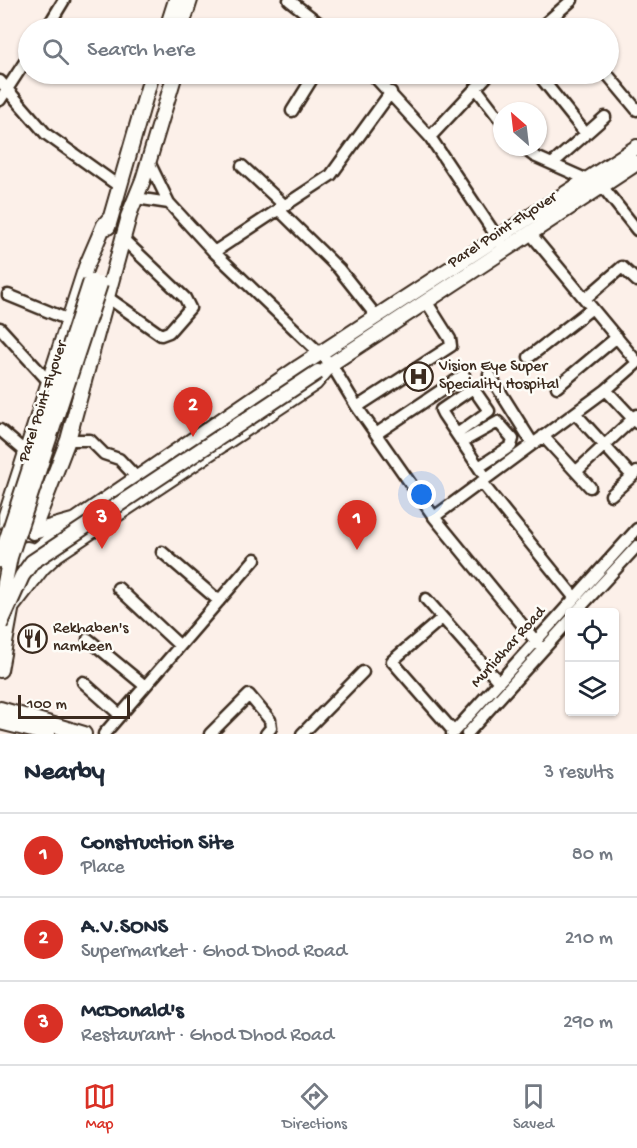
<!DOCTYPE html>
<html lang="en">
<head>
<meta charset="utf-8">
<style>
	:root { --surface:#fff; --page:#f2f2f3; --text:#1f2937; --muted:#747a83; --line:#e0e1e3; --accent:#d93025 }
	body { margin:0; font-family:"Gochi Hand",sans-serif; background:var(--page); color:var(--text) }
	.controls { position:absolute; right:18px; bottom:18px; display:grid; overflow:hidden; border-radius:6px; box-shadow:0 2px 4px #0004 }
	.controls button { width:54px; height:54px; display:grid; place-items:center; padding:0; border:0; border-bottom:2px solid var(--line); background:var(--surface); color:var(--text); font:30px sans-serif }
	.compass { position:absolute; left:493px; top:102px; width:54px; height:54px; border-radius:50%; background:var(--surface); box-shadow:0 2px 4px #0004; rotate:332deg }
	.scale { position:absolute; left:18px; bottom:15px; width:112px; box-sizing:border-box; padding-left:6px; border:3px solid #3b2a1e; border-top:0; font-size:16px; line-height:21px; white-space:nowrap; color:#3b2a1e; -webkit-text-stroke:4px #fdfcf7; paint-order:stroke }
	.you { position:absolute; left:422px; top:495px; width:21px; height:21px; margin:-15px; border:4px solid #fff; border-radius:50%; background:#1a73e8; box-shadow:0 0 0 9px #1a73e833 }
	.badge { display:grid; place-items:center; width:39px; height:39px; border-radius:50%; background:var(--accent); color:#fff; font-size:20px; font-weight:700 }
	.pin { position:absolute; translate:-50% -50px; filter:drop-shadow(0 2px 3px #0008) }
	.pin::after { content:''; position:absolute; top:32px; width:21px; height:18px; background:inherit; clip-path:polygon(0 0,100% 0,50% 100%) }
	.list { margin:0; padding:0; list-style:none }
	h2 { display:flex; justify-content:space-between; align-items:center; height:78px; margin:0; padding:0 24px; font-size:26px }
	h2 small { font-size:20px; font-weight:400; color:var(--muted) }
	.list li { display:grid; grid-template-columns:39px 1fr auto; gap:18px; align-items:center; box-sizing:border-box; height:84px; padding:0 24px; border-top:2px solid var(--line) }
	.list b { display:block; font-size:22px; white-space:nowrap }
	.list p { margin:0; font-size:20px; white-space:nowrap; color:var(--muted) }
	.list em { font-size:20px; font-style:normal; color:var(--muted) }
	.icon { flex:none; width:33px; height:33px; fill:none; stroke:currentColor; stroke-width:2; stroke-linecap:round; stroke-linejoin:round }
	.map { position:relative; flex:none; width:637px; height:734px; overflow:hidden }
	.search { position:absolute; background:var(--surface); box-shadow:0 2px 4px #0004; left:18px; right:18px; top:18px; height:66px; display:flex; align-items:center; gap:15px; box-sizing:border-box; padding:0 21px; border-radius:33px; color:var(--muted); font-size:22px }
	.sheet { height:330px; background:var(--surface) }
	nav { display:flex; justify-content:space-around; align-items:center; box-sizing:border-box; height:84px; border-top:2px solid var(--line); background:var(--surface); font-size:16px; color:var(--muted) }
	nav a { display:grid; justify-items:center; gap:3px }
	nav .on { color:var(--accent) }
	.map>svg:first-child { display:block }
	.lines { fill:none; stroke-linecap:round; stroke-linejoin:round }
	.minor-casing { stroke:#3b2a1e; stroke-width:15 }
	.major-casing { stroke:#3b2a1e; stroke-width:18 }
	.minor { stroke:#fdfcf7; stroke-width:10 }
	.major { stroke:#fdfcf7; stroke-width:14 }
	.major-bridge-casing { stroke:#3b2a1e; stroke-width:18; stroke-linecap:butt }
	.major-bridge { stroke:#fdfcf7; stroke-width:14 }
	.labels { text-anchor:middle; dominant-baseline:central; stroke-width:5; stroke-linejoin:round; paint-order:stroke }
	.street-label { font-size:16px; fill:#3b2a1e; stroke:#fdfcf7 }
	.poi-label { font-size:16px; fill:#3b2a1e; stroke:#fdfcf7; text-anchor:start }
</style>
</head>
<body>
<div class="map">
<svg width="637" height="734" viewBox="0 0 637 734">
	<rect width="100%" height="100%" fill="#fcf0e9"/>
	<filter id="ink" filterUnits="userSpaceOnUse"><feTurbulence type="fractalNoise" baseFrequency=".0167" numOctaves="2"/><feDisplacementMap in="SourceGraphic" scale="12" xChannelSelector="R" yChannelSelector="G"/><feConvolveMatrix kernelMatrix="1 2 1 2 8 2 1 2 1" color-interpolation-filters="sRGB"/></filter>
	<g filter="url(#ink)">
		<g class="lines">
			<defs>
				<path id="minor" d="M289,0l36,28
					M47,28l17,-28
					M540,28l32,-28
					M372,74l58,63 59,-63
					M538,74l48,60
					M607,74l30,36
					M0,81l46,53 74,53
					M476,88l26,34
					M0,100l28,-43
					M292,111l23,-37
					M430,137l75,112
					M522,147l12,9 54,24
					M552,164l53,-47
					M242,166l42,39
					M602,186l35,44
					M136,198l33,5 -20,-41
					M169,203l45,49 117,112 26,43 77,110 109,133
					M278,209l61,60 38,48
					M530,233l107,129
					M214,252l117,-77 60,-83
					M8,295l61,25
					M107,297l54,38 8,-3 21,-24 -5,-10 -62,-59
					M585,299l37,-32 15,14
					M0,328l50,55 29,8
					M529,357l63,-49
					M489,374l44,70
					M557,387l60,-50
					M606,390l31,33
					M357,407l94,-61 -1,-7 -24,-38
					M575,413l57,63
					M0,430l27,23
					M376,434l88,-59
					M457,434l32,-23 -16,-23 -32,22 2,4 43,64
					M543,436l47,51
					M68,440h22l14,14 15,5 19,20
					M462,442l36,-20 15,17 -2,7 -32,21
					M579,469l58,-54
					M481,482l93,115
					M611,495l26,-23
					M434,517l172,-127 31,-27
					M162,552l57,49
					M118,588l62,58
					M426,599l72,82
					M576,612l61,-66
					M442,618l-50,43 62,71
					M88,639l57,47
					M83,682l37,33
					M104,734l151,-175
					M210,734l39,-39 21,25 1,8 -5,6
					M302,734l61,-62
					M452,734l185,-205
					M467,734l103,-114"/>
				<path id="major" d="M167,28l9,-28
					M181,28l9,-28
					M128,217l15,-37 32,-106
					M108,227l44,-153
					M6,523v-8l80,-248 18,-42 6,-7
					M33,531l35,-91 63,-231
					M33,532l43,-12 223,-153 338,-220
					M27,549l9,2 33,-26
					M17,583l8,-33
					M8,612l34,-44 15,-14 258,-171 16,-19 306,-201
					M0,670l12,-65
					M0,709l84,25
					M0,722l48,12"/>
			</defs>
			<use href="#minor" class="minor-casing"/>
			<use href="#major" class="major-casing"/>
			<use href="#minor" class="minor"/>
			<use href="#major" class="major"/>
			<defs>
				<path id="major-bridge" d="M0,560l91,-279
					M0,608l10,-51 90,-273
					M0,625l22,-49 10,-14 286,-190"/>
			</defs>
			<use href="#major-bridge" class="major-bridge-casing"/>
			<use href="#major-bridge" class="major-bridge"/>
		</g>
	</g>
	<defs>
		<symbol id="hospital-ring" viewBox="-11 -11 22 22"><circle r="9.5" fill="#fdfcf7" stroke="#3b2a1e" stroke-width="1.5"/><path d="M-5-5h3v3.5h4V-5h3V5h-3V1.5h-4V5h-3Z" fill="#3b2a1e"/></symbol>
		<symbol id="restaurant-ring" viewBox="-11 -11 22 22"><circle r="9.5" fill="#fdfcf7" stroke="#3b2a1e" stroke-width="1.5"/><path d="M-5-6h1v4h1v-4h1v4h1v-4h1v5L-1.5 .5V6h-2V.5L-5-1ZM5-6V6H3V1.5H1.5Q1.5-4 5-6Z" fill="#3b2a1e"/></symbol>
	</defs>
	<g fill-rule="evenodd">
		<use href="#hospital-ring" x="402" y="360" width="33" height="33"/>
		<use href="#restaurant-ring" x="16" y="622" width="33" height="33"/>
	</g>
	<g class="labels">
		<g class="street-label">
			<text transform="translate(503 231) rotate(-33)">Parel Point Flyover</text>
			<text transform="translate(44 402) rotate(-72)">Parel Point Flyover</text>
			<text transform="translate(509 648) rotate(-48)">Murlidhar Road</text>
		</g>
		<g class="poi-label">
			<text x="439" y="367">Vision Eye Super<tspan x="439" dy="18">Speciality Hospital</tspan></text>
			<text x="53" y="629">Rekhaben's<tspan x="53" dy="18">namkeen</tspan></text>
		</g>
	</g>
</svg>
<div class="controls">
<button><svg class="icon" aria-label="locate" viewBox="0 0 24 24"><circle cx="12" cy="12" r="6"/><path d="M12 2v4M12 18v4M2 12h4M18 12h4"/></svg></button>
<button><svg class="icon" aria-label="layers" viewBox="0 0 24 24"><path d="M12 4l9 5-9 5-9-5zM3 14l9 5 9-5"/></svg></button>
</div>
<svg class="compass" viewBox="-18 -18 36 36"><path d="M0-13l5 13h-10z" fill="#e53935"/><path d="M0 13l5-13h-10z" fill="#747a83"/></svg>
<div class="scale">100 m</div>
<div class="you"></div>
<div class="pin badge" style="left:357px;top:550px">1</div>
<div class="pin badge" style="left:193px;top:437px">2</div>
<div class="pin badge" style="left:102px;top:549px">3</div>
<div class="search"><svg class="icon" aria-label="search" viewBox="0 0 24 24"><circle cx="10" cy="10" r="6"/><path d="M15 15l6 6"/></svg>Search here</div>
</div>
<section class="sheet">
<h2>Nearby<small>3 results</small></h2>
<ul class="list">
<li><span class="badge">1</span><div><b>Construction Site</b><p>Place</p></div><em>80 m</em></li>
<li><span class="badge">2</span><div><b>A.V.SONS</b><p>Supermarket · Ghod Dhod Road</p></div><em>210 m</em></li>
<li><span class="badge">3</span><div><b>McDonald's</b><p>Restaurant · Ghod Dhod Road</p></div><em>290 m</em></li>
</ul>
</section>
<nav>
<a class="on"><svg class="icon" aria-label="map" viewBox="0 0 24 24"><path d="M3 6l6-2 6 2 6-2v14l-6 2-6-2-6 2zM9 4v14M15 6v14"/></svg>Map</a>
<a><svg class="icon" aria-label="directions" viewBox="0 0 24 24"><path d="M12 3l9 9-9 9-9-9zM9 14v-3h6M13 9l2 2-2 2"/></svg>Directions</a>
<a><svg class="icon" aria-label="saved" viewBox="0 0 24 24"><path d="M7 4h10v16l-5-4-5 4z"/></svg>Saved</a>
</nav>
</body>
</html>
